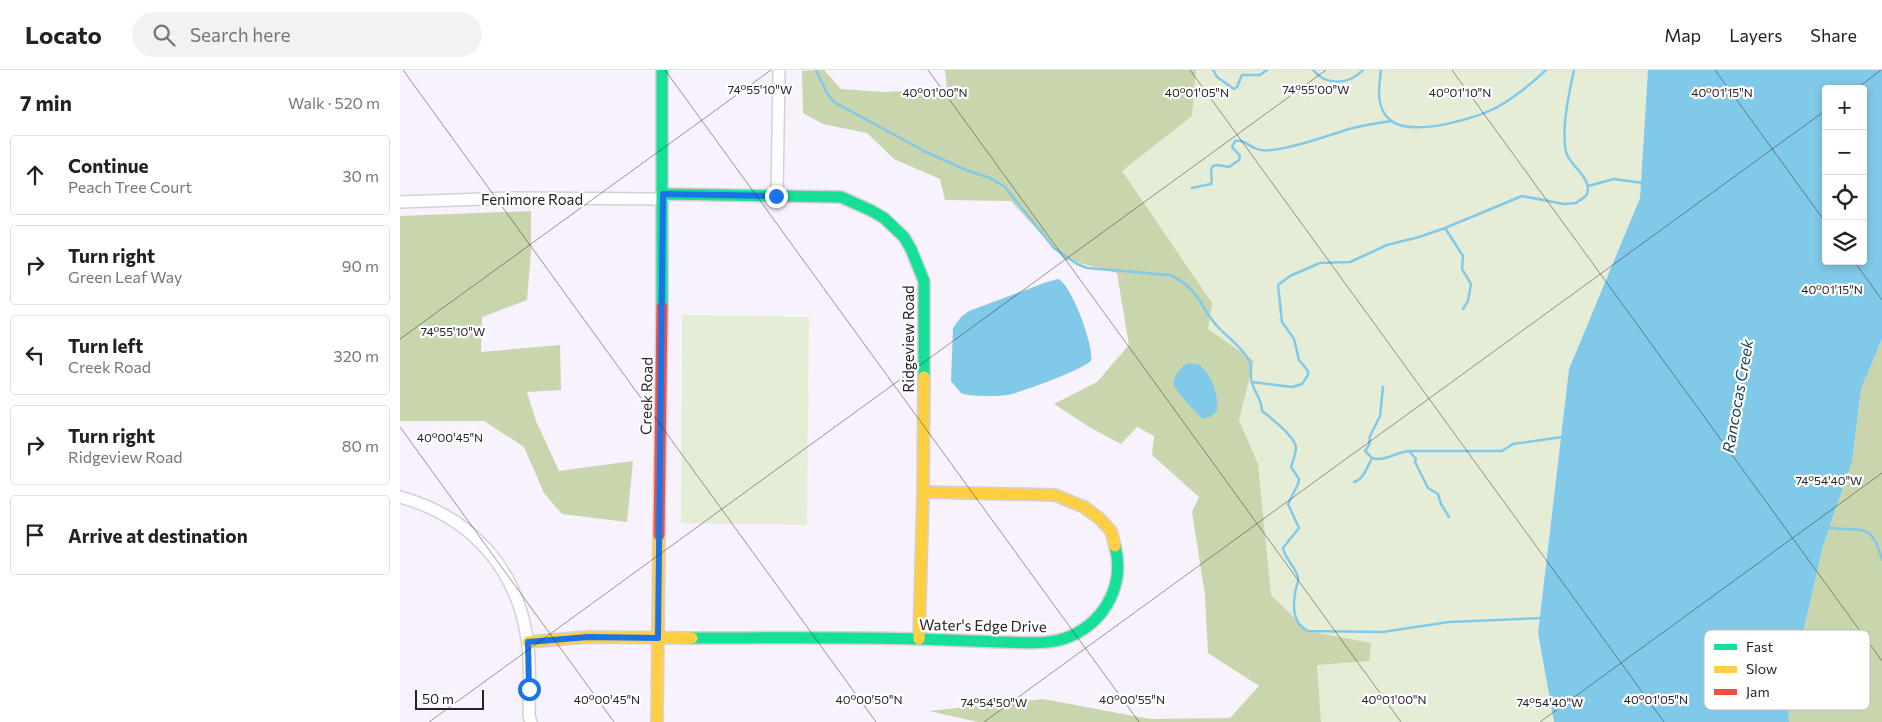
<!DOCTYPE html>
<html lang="en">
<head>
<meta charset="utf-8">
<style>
	:root { --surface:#fff; --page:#f2f2f2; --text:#222; --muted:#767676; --line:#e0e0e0 }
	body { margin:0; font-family:Commissioner,sans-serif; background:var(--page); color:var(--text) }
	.controls { position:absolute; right:15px; top:15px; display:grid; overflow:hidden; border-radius:5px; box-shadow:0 2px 8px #0003 }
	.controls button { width:45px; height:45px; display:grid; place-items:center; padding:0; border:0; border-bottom:1px solid var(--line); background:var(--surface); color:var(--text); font:25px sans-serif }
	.scale { position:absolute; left:15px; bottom:12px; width:69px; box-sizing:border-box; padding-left:5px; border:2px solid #27222a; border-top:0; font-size:14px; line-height:18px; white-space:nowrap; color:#27222a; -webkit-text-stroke:4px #fff; paint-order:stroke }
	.stop { position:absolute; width:15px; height:15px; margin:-11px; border:4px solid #1a73e8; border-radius:50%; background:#fff }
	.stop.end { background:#1a73e8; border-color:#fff; box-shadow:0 1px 5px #0008 }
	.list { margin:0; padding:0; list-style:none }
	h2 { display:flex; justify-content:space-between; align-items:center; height:65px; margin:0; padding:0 20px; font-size:21px }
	h2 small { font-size:16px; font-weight:400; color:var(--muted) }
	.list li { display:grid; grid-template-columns:32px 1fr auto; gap:15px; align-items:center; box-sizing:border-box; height:80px; margin:0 10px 10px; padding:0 10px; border:1px solid var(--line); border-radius:5px }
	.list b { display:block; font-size:19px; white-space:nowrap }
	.list p { margin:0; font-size:16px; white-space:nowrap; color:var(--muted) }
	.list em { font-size:16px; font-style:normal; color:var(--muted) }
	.icon { flex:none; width:28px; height:28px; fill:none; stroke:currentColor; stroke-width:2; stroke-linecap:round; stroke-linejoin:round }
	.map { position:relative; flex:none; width:1482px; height:652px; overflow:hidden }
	header { display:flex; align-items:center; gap:30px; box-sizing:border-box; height:70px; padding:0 25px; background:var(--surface); border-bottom:1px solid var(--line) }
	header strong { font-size:24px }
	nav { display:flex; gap:28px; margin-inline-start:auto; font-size:18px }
	.search { width:350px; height:45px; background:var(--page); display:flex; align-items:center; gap:12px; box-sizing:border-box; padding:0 18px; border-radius:28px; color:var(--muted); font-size:19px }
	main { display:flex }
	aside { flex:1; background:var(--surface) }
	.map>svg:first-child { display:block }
	.green { fill:#e6edd6 }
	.forest { fill:#c9d5ac }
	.water { fill:#81c9e8; fill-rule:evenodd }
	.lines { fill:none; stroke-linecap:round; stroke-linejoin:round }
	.stream { stroke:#81c9e8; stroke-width:2.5 }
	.street-casing { stroke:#d5d0d8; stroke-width:14 }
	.fast-casing { stroke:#d5d0d8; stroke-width:14 }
	.slow-casing { stroke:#d5d0d8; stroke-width:14 }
	.jam-casing { stroke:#d5d0d8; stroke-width:14 }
	.street { stroke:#fefdff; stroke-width:11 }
	.fast { stroke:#16e098; stroke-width:11 }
	.slow { stroke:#ffcf43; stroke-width:11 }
	.jam { stroke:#f24e42; stroke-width:11 }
	.route { stroke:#1a73e8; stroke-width:6 }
	.ticks { fill:none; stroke:#27222a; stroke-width:1; stroke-opacity:0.45 }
	.labels { text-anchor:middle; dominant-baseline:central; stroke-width:4.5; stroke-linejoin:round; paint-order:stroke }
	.street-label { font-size:15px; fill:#27222a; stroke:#fff }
	.water-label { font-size:16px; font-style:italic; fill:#194657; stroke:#fff }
	.key { fill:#fff; stroke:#bebdbf; stroke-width:1 }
	.key-label { font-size:14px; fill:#27222a }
	.ticks-label { font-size:12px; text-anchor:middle; fill:#27222a; stroke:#fff; stroke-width:4.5; stroke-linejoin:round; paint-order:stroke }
</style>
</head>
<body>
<header>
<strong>Locato</strong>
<div class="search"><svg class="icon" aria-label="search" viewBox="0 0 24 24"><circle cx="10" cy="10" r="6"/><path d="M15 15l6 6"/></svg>Search here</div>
<nav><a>Map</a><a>Layers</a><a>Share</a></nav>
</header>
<main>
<aside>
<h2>7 min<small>Walk · 520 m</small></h2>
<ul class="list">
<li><svg class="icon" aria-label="ahead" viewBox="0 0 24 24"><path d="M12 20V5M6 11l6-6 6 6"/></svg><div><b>Continue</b><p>Peach Tree Court</p></div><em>30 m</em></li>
<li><svg class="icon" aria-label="right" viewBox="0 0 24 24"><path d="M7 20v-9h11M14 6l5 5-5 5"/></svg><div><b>Turn right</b><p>Green Leaf Way</p></div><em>90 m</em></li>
<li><svg class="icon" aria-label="left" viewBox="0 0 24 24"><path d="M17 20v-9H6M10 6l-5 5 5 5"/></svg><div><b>Turn left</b><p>Creek Road</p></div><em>320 m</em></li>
<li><svg class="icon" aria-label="right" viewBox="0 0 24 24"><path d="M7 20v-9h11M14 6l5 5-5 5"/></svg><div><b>Turn right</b><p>Ridgeview Road</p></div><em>80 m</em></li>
<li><svg class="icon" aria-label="arrive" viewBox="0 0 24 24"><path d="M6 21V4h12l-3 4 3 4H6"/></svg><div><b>Arrive at destination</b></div></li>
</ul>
</aside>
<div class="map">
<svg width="1482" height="652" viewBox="0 0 1482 652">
	<rect width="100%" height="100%" fill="#f7f2fc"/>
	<path class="green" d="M796,0h452l-8,128 -71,171 -31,264 16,89h-233l-4,-58 51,-3 3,-18 -63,-12 -37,-36 -13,-130 -19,-45 15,-59 -46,-32 -86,-158 70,-55z
		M282,245l127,2 -2,208 -126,-2z"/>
	<path class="forest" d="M424,0l17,19 43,3 63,-3 -2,-19h251l-4,46 -70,55 90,132 -4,26 46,32 -15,59 19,44 13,131 37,36 63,12 -2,18 -52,4 4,57h-343l-49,-11 114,-12 107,20 80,-1 29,-32 -51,-33 -3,-58 -13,-83 7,-15 -47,-42 2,-19 -17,-9 -16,17 -30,-16 -37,-24 43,-22 32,-37 -12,-72 -53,-14 -53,-58 -66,-1 -5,-21 -46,-20 -27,-26 -44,-9 -20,-11 -1,-42z
		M131,141v41l-4,48 -45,17 -1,35 79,-7 1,45 -34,2 9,29 23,50 74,-10 -6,61 -65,-8 -18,-21 -20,-46 -40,-26h-84v-205z
		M1482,269v383h-93l-1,-24 35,-152 29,-84 9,-73z"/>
	<path class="water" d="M1248,0h234v269l-21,50 -9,73 -29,84 -35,152 1,24h-235l-16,-89 31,-264 71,-171zM1426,19h37v172h-37z
		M658,209c13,4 37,69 33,82 -12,10 -62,28 -79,33 -10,3 -42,3 -51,-1l-10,-12 2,-53 8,-11 8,-6 78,-29z
		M788,293l12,2c12,11 19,30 17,46l-7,6 -7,2c-6,-6 -27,-27 -29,-34 -1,-4 0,-7 3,-11 3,-5 6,-9 11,-11z"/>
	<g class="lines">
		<path class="stream" d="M416,0l11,23 7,9 90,49 42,19 24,8 15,9 49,61 23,16 10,4 83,7c30,14 28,29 47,51 10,11 24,20 32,34 4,8 0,15 3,23 3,10 10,17 10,28 9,7 32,24 34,36 0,7 -3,13 -5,20l8,12 -1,5 -10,20 11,24 -16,20c2,11 12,18 15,29 1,3 -1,8 -2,11 -3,16 -5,35 12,43l74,1 67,-10 94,-4
			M813,0l4,7 17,12 3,-2 5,-12h18l7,-5
			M913,0c13,16 36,15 50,0
			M981,0c-2,17 -6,37 9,50 21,18 90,-2 111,-15 17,-10 31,-22 45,-35
			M1188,116l26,-7 29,4
			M792,118l19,-4c3,-6 -3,-12 2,-18l5,-1 11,2 10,-7 1,-4 -8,-9 3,-6c14,-2 16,12 36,9 28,-3 54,-14 82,-22 12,-3 25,-5 38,-7
			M1045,158l18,28 -1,13 9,15 -3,17 -5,8
			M852,312l40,5 10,-3 6,-9v-4l-9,-11 -5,-21 -12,-17 -4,-37 12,-9 30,-13 30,-1 37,-17 32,-8 26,-9 77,-32 42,8 12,-1 10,-7c9,-17 -16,-29 -20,-44 -5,-23 3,-59 8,-82
			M983,317l-3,29 -10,20 -1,9 -4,6 7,7c14,4 23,-6 37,-7h93l11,-7 49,-7
			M1009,381l7,8 -1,3 13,26 10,6 3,10 8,13
			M954,412c10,-3 13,-15 18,-24
			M1426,457c31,7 45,-10 56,33"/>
		<defs>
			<path id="street" d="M377,126l2,-126
				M0,132l111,-4 152,1
				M0,427c70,19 117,71 127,142 4,25 2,52 2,77l2,6"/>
			<path id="fast" d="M263,124l178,3 31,14 12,7 20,19 7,12 13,32v96
				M262,237v-237
				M292,568c76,0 152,-1 228,1 26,1 53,2 80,3 23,0 48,4 71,-6 35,-16 54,-52 44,-90"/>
			<path id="slow" d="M523,422l132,3 29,12 15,11 12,13 4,15
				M519,569l4,-147 1,-115
				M128,572l60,-5 104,1
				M257,652l2,-187"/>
			<path id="jam" d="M259,465l3,-228"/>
		</defs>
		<use href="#street" class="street-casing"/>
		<use href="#fast" class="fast-casing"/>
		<use href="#slow" class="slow-casing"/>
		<use href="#jam" class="jam-casing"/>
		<use href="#street" class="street"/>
		<use href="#fast" class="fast"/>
		<use href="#slow" class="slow"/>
		<use href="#jam" class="jam"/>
	</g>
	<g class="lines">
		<path class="route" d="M129,619l-1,-47 60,-5 70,1 5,-444 113,2"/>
	</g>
	<path class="ticks" d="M3,0l473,652M265,0l474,652M528,0l473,652M790,0l474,652M1052,0l430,591M1315,0l111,153M1456,19l25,-19M1454,191l28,39M0,269l371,-269M0,357l214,295M29,652l897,-652M584,652l842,-612M1140,652l342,-249"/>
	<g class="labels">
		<g class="street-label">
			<text x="132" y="129">Fenimore Road</text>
			<text transform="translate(508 269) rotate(-90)">Ridgeview Road</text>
			<text transform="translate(246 326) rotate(-89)">Creek Road</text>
			<text transform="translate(583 555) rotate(1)">Water's Edge Drive</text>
		</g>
		<g class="water-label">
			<text transform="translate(1337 326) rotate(-80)">Rancocas Creek</text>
		</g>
	</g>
	<rect x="1304" y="560" width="166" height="80" rx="8" class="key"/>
	<rect x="1314" y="574" width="23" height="6" fill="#16e098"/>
	<rect x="1314" y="596" width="23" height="7" fill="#ffcf43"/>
	<rect x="1314" y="619" width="23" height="6" fill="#f24e42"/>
	<g class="key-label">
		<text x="1346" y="582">Fast</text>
		<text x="1346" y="604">Slow</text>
		<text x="1346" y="627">Jam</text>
	</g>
	<g class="ticks-label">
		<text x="360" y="24">74°55'10"W</text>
		<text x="916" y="24">74°55'00"W</text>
		<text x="535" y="27">40°01'00"N</text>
		<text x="797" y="27">40°01'05"N</text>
		<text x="1060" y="27">40°01'10"N</text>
		<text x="1322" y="27">40°01'15"N</text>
		<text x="1432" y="224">40°01'15"N</text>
		<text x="53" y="266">74°55'10"W</text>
		<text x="50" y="372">40°00'45"N</text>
		<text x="1429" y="415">74°54'40"W</text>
		<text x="207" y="634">40°00'45"N</text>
		<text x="469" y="634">40°00'50"N</text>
		<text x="732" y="634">40°00'55"N</text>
		<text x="994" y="634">40°01'00"N</text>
		<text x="1256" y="634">40°01'05"N</text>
		<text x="594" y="637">74°54'50"W</text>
		<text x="1150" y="637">74°54'40"W</text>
	</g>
</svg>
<div class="controls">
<button>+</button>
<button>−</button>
<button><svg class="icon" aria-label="locate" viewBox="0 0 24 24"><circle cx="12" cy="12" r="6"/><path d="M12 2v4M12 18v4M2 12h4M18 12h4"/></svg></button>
<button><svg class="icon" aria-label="layers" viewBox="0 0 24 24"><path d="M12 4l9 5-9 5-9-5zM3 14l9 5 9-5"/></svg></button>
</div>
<div class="scale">50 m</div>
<div class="stop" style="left:129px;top:619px"></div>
<div class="stop end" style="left:376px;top:126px"></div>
</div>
</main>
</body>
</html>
